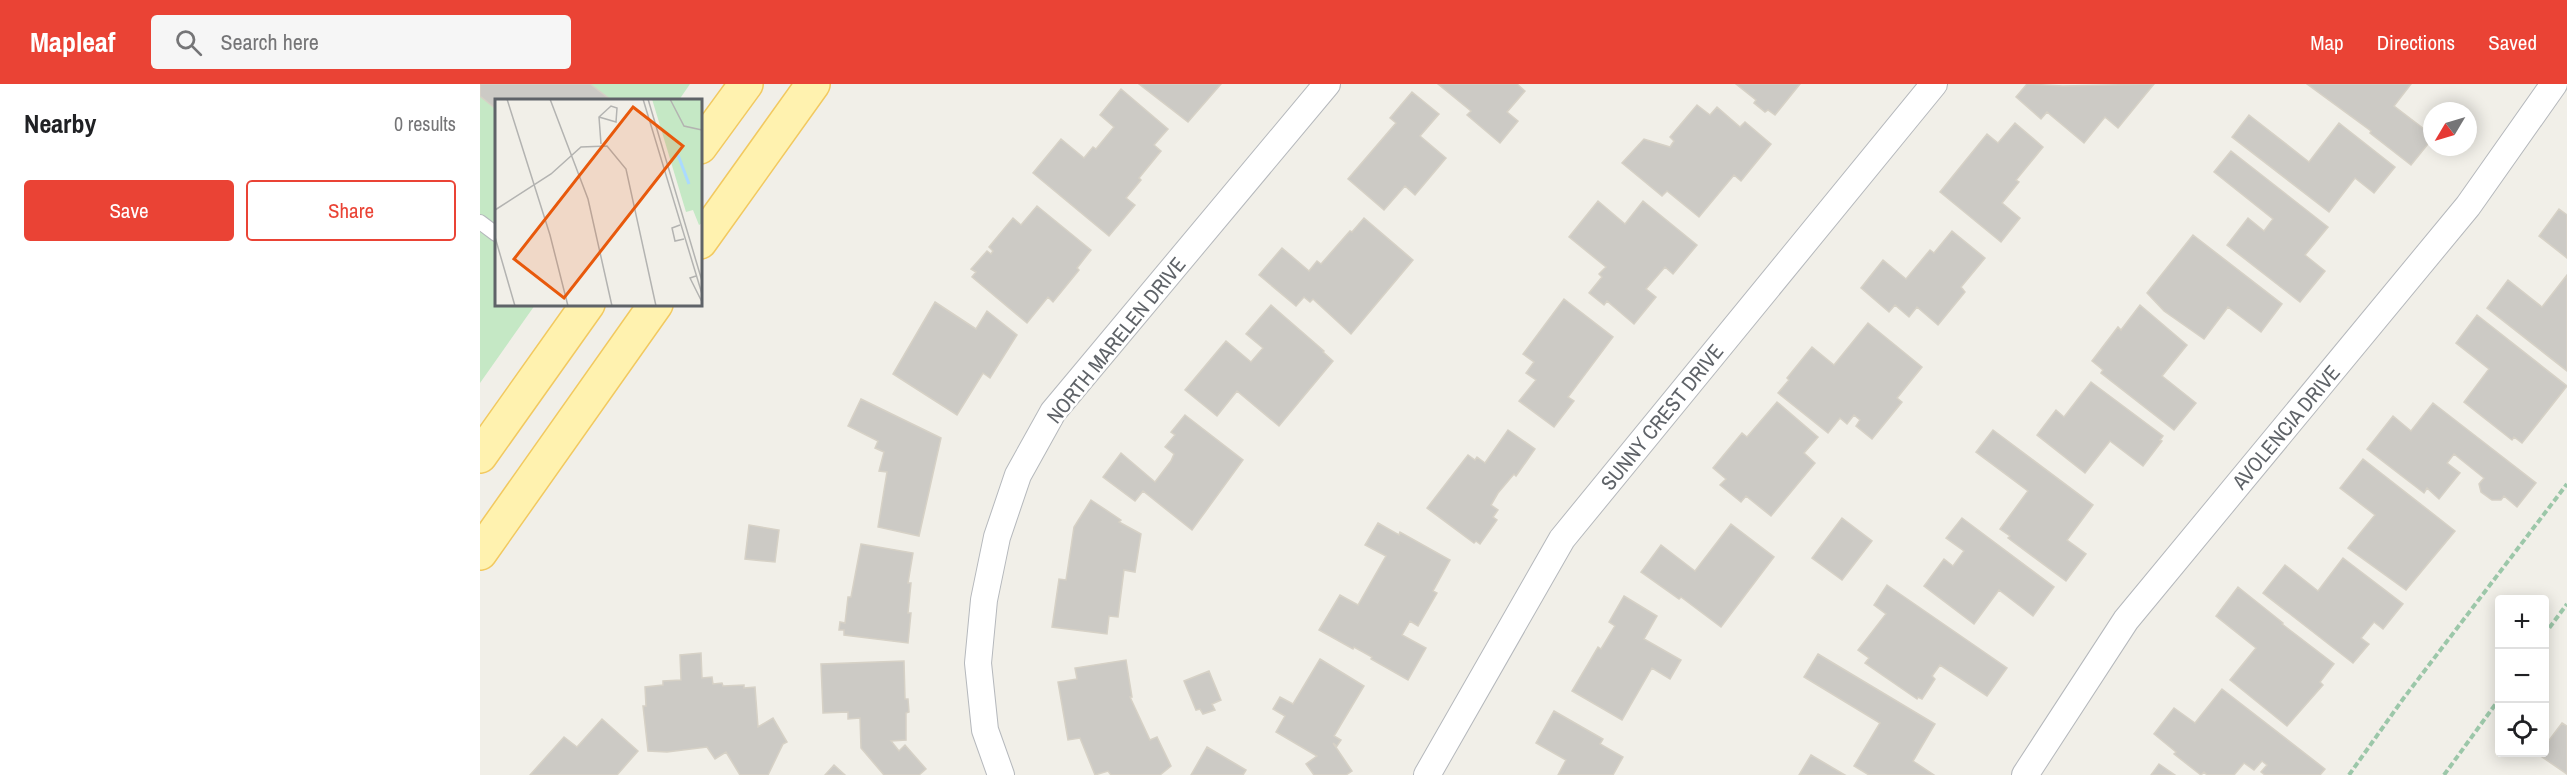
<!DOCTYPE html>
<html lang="en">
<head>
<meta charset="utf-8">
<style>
	:root { --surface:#fff; --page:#f6f6f6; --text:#202124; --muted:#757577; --line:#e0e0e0; --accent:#ea4335 }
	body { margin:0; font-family:"Archivo Narrow",sans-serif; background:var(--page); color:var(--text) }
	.controls { position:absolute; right:18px; bottom:18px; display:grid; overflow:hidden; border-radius:6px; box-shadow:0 3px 15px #0003 }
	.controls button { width:54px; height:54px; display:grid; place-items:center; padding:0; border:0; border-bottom:2px solid var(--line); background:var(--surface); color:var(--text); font:30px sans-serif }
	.compass { position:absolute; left:1943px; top:18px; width:54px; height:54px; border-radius:50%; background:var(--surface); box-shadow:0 3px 15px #0003; rotate:232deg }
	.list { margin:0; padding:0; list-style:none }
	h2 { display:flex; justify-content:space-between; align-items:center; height:78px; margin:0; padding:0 24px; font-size:26px }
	h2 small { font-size:20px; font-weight:400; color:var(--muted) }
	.actions { display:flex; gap:12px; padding:18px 24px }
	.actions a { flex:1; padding:14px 0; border:2px solid var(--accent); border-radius:6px; text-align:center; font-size:21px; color:var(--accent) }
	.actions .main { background:var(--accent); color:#fff }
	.icon { flex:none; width:33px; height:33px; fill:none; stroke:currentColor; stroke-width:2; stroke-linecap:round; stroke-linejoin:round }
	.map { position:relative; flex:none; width:2087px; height:691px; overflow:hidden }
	header { display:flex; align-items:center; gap:36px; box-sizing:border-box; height:84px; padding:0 30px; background:var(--accent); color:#fff }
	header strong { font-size:28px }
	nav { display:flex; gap:33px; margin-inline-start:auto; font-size:21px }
	.search { width:420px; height:54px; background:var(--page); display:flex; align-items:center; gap:15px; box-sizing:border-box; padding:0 21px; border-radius:6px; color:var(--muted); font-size:22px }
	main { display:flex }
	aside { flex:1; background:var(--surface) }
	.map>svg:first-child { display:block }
	.green { fill:#c5e8c5 }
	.building { fill:#cccac5; stroke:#d6d1c6; stroke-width:1.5 }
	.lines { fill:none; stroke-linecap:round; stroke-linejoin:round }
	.service-casing { stroke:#b5b8bc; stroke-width:16 }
	.minor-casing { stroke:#b5b8bc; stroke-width:28 }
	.primary-casing { stroke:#f2c960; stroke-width:36 }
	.path { stroke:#9cc7a9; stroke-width:4; stroke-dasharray:6 3; stroke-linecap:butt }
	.service { stroke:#fff; stroke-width:14 }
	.minor { stroke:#fff; stroke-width:26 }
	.primary { stroke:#fff2af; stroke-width:33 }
	.labels { text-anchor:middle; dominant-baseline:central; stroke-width:5; stroke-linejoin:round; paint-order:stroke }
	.street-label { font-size:21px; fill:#5f6368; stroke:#fff }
	.inset-river { fill:none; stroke:#aadaff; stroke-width:3 }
	.inset-road { fill:none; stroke:#b3b3b1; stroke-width:1.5 }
	.view { fill:#e8590c; fill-opacity:0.15; stroke:#e8590c; stroke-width:3 }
	.inset-edge { fill:none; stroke:#5f6368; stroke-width:3 }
</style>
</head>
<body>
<header>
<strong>Mapleaf</strong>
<div class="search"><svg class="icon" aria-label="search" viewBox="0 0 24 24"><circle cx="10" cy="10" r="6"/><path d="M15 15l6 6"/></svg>Search here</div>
<nav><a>Map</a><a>Directions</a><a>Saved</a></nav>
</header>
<main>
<aside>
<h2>Nearby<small>0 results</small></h2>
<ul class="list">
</ul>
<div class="actions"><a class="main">Save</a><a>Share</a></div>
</aside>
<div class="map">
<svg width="2087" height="691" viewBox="0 0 2087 691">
	<rect width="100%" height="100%" fill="#f1efe8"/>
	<path class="green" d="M0,0h210l-11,16h-183v204l39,1 -55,78z"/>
	<path class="building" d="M0,0h110l21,16h-115v9l-16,-13z
		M659,0h82l-33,38z
		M958,0h79l8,7 -18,21 11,9 -18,22 -33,-28 4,-4z
		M1256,0h64l-25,31 -7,-5 -3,2 -11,-9 2,-3z
		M1547,0l36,2 91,-2 -36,44 -13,-11 -21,26 -37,-31 -6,7 -25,-22z
		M1827,0h104l-17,22 38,29v4l-21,26 -41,-32 1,-2z
		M641,5l47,40 -14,16 7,6 -22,27 2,2 -15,18 9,7 -26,31 -76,-63 28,-34 23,19 9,-11 3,2 18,-22 -14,-12z
		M932,8l27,22 -19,22 26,22 -31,37 -10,-9 -21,24 -36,-31 48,-56 -6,-5z
		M1217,21l13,10 7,-8 23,20 5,-5 26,22 -30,37 -7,-6 -35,42 -32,-26 -5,5 -40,-33 22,-24 26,8 4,-6 -4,-4z
		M1769,31l60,47 30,-39 56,44 -21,26 -19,-15 -26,34 -97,-75z
		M1535,39l28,24 -27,33 3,2 -17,21 18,15 -19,24 -61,-50 47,-58 11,9z
		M1751,67l97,76 -23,28 20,16 -25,31 -73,-57 21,-27 16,13 9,-12 -59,-47z
		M1118,117l27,23 18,-23 54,44 -24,29 -8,-7 -19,22 10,8 -22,27 -27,-23 -3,4 -15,-12 13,-16 -3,-3 7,-7 -37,-30z
		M557,122l54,44 -14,18 2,2 -26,32 -5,-5 -21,26 -55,-46 4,-5 -5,-3 16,-18 4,3 2,-3 -4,-4 24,-29 8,7z
		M2079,125l8,6v43l-28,-22z
		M884,134l49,42 -62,74 -38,-35 -3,3 -6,-5 -8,9 -37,-31 23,-27 27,23 8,-10 4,3 29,-33 2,1z
		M1472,147l33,27 -24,29 4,5 -27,33 -21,-18 -8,10 -14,-12 -6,7 -28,-24 22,-28 23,19 24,-29 4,3z
		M1713,151l89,69 -21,28 -33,-25 -24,32 -40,-28 -17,-18z
		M2087,191v96l-80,-63 21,-28 34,27z
		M1084,215l49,38 -45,60 6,4 -20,26 -35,-26 17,-21 -10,-7 8,-11 -11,-8z
		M455,218l41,27 11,-18 30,24 -27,43 -7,-5 -26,42 -64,-41z
		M791,221l53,46 -1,1 10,9 -54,65 -42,-35 -20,25 -32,-26 41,-49 25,21 12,-14 -17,-14z
		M1660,221l47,40 -25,31 34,27 -22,27 -73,-57 2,-3 -11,-9 26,-34 3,3z
		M1997,231l90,71 -45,57 -8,-6 -2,3 -48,-38 25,-33 -33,-26z
		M1388,239l54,44 -25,31 5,4 -30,37 -16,-13 4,-6 -6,-5 -7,9 -7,-6 -12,15 -50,-40 11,-13 -2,-2 25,-31 22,18z
		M1611,298l72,54 -3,4 2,1 -19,25 -33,-25 -25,32 -48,-38 19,-25 8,7z
		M381,315l80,39 -22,98 -41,-9 9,-55 -8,-1 5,-19 -9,-4 3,-7 -30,-15z
		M1297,318l41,35 -14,16 11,10 -44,53 -25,-20 -5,6 -21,-17 6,-6 -13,-11 29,-35 5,4z
		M1953,319l103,80 -19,24 -13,-11 -3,4h-9l-11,-8 -2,-8 5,-6 -30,-24 -7,9 13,10 -21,26 -12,-11 -3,5 -57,-44 26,-33 18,15z
		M705,331l58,45 -51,70 -49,-39 -8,10 -32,-24 18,-24 34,29 16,-21 3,-7 -9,-7 10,-12 -4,-3z
		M1028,346l27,19 -19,27 -2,-2 -16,19 -7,12 7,5 -5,7 4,3 -17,24 -4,-3 -2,2 -47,-35 41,-53 7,5 2,-3 8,6z
		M1513,346l100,75 -26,35 19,14 -20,27 -58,-43 2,-2 -10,-7 28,-38 -52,-39z
		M1883,375l92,72 -49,59 -58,-42 27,-33 -35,-27z
		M611,416l30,20 -2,2 22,12 -6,38 -11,-2 -6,47 -9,-1 -2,18 -55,-7 7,-48 7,1 8,-53z
		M1362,434l30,23 -30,39 -30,-22z
		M1482,434l92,69 -21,29 -34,-26 -25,34 -50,-38 20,-27 9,7 11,-15 -18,-13z
		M898,439l21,12 1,-3 50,28 -17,31 4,2 -19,33 -8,-5 -8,14 24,13 -18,32 -37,-21 1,-2 -18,-10 -1,2 -34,-19 21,-35 18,10 28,-49 -21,-11z
		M1251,440l43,33 -53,70 -40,-30 -2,2 -38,-27 20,-27 34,26z
		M269,441l30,5 -4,32 -30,-3z
		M381,460l52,9 -5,30h3l-3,30h3l-3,30 -64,-8v-5h-5l1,-8 5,1 3,-26h3z
		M1863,474l60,46 -20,25 -9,-7 -13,16 8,6 -16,19 -90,-70 22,-28 33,26z
		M1407,501l120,83 -20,28 -47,-31 -8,11 3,3 -13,20 -4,-2 -1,2 -52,-36 4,-5 -11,-8 28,-36 -12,-9z
		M1758,503l45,36 -1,1 52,40 -14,18 3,3 -36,41 -57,-46 26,-32 -40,-32z
		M1144,512l33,20 -13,23 37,21 -11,19 -18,-11 -30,52 -50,-29 26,-44 3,2 14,-23 -6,-4z
		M221,569l1,25 10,-1 1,7 9,-1 1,3 21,-1v3l11,-1 3,40 15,-9 14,24 -4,2 -15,31h-28l-14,-23 -11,7 -8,-12 -40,5 -19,-1 -5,-45h3l-1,-19 18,-2v-4l18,-1 -1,-25z
		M1338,570l117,70 -22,37 21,14h-65l-15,-9 26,-43 -76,-46z
		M840,575l44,27 -30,50 7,4 -4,6 -4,-3 19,28 -6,4h-32l-8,-11 11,-8 -41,-24 9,-16 -12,-7 7,-12 13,7z
		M646,576l6,37h-2l20,43 7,-3 14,29 -11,9h-49l-3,-4 -13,4 -15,-37 -12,2 -10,-58 19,-3 -2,-11z
		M424,577l1,38h3l1,13 -3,1v27l-15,1 8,10 6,-6 21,24 -7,6h-35l-23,-27 -1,-30 -12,1v-7l-25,1 -2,-49z
		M729,587l12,29 -9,4 3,6 -12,4 -3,-5 -4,1 -12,-29z
		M1742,605l103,80 -5,6h-55l-4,-3 6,-7 -5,-4 -8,9 -10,-7 -10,12h-27l-3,-3 -3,3 -27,-21 2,-2 -22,-18 20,-26 21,15z
		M1074,627l49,28 -3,5 23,13 -10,18h-55l8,-15 -30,-17z
		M122,635l36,32 -21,24h-87l34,-38 13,10z
		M2082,639l5,3v48l-28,-19 5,-3v-5z
		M727,663l39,23 -3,5h-52z
		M1331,671l34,20h-46z
		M1679,680l16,11h-24z
		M354,681l11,10h-20z"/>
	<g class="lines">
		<defs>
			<path id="service" d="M0,138l16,12"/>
			<path id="minor" d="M521,691l-16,-45 -7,-67 6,-63 13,-63 21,-62 35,-63 274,-328
				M947,691l135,-236 372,-455
				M1545,691l101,-155 342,-414 86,-122"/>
			<path id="primary" d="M220,63l46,-63
				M220,158l113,-158
				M0,372l108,-152
				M0,469l176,-249"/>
		</defs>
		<use href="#service" class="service-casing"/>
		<use href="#minor" class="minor-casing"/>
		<use href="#primary" class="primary-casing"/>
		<path class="path" d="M2064,551l23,-31
			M1869,691l54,-76 164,-215
			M1964,691l56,-77"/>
		<use href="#service" class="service"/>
		<use href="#minor" class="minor"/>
		<use href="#primary" class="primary"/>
	</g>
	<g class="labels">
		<g class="street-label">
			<text transform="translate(636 256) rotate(-51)">NORTH MARELEN DRIVE</text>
			<text transform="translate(1182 333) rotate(-51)">SUNNY CREST DRIVE</text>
			<text transform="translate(1806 343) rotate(-50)">AVOLENCIA DRIVE</text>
		</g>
	</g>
	<g transform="translate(15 15)">
		<rect width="207" height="207" fill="#f1efe8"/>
		<path d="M157,0h50v124l-3,2 -6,-15 -7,2z" fill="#c5e8c5"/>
		<path class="inset-river" d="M183,56l11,29"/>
		<path class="inset-road" d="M12,0l43,136 18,71M55,0l38,100 24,107M148,0l59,195M153,0l54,182M175,0l14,27 18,4M104,18l17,5 1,-14 -6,-2 -12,11 2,27M0,111l56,-36 30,-27 26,-1 19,23 30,137M185,126l-8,3 3,13 9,-2M0,138l20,69M201,177l-6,2 12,24"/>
		<path class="view" d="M138,8l50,39 -119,152 -50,-39z"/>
		<rect width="207" height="207" class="inset-edge"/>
	</g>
</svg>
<div class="controls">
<button>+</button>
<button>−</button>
<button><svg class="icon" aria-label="locate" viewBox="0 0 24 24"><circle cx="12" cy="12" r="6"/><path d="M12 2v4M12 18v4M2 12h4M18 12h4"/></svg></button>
</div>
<svg class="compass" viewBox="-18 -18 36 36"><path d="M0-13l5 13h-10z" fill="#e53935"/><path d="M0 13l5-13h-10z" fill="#757577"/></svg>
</div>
</main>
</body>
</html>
